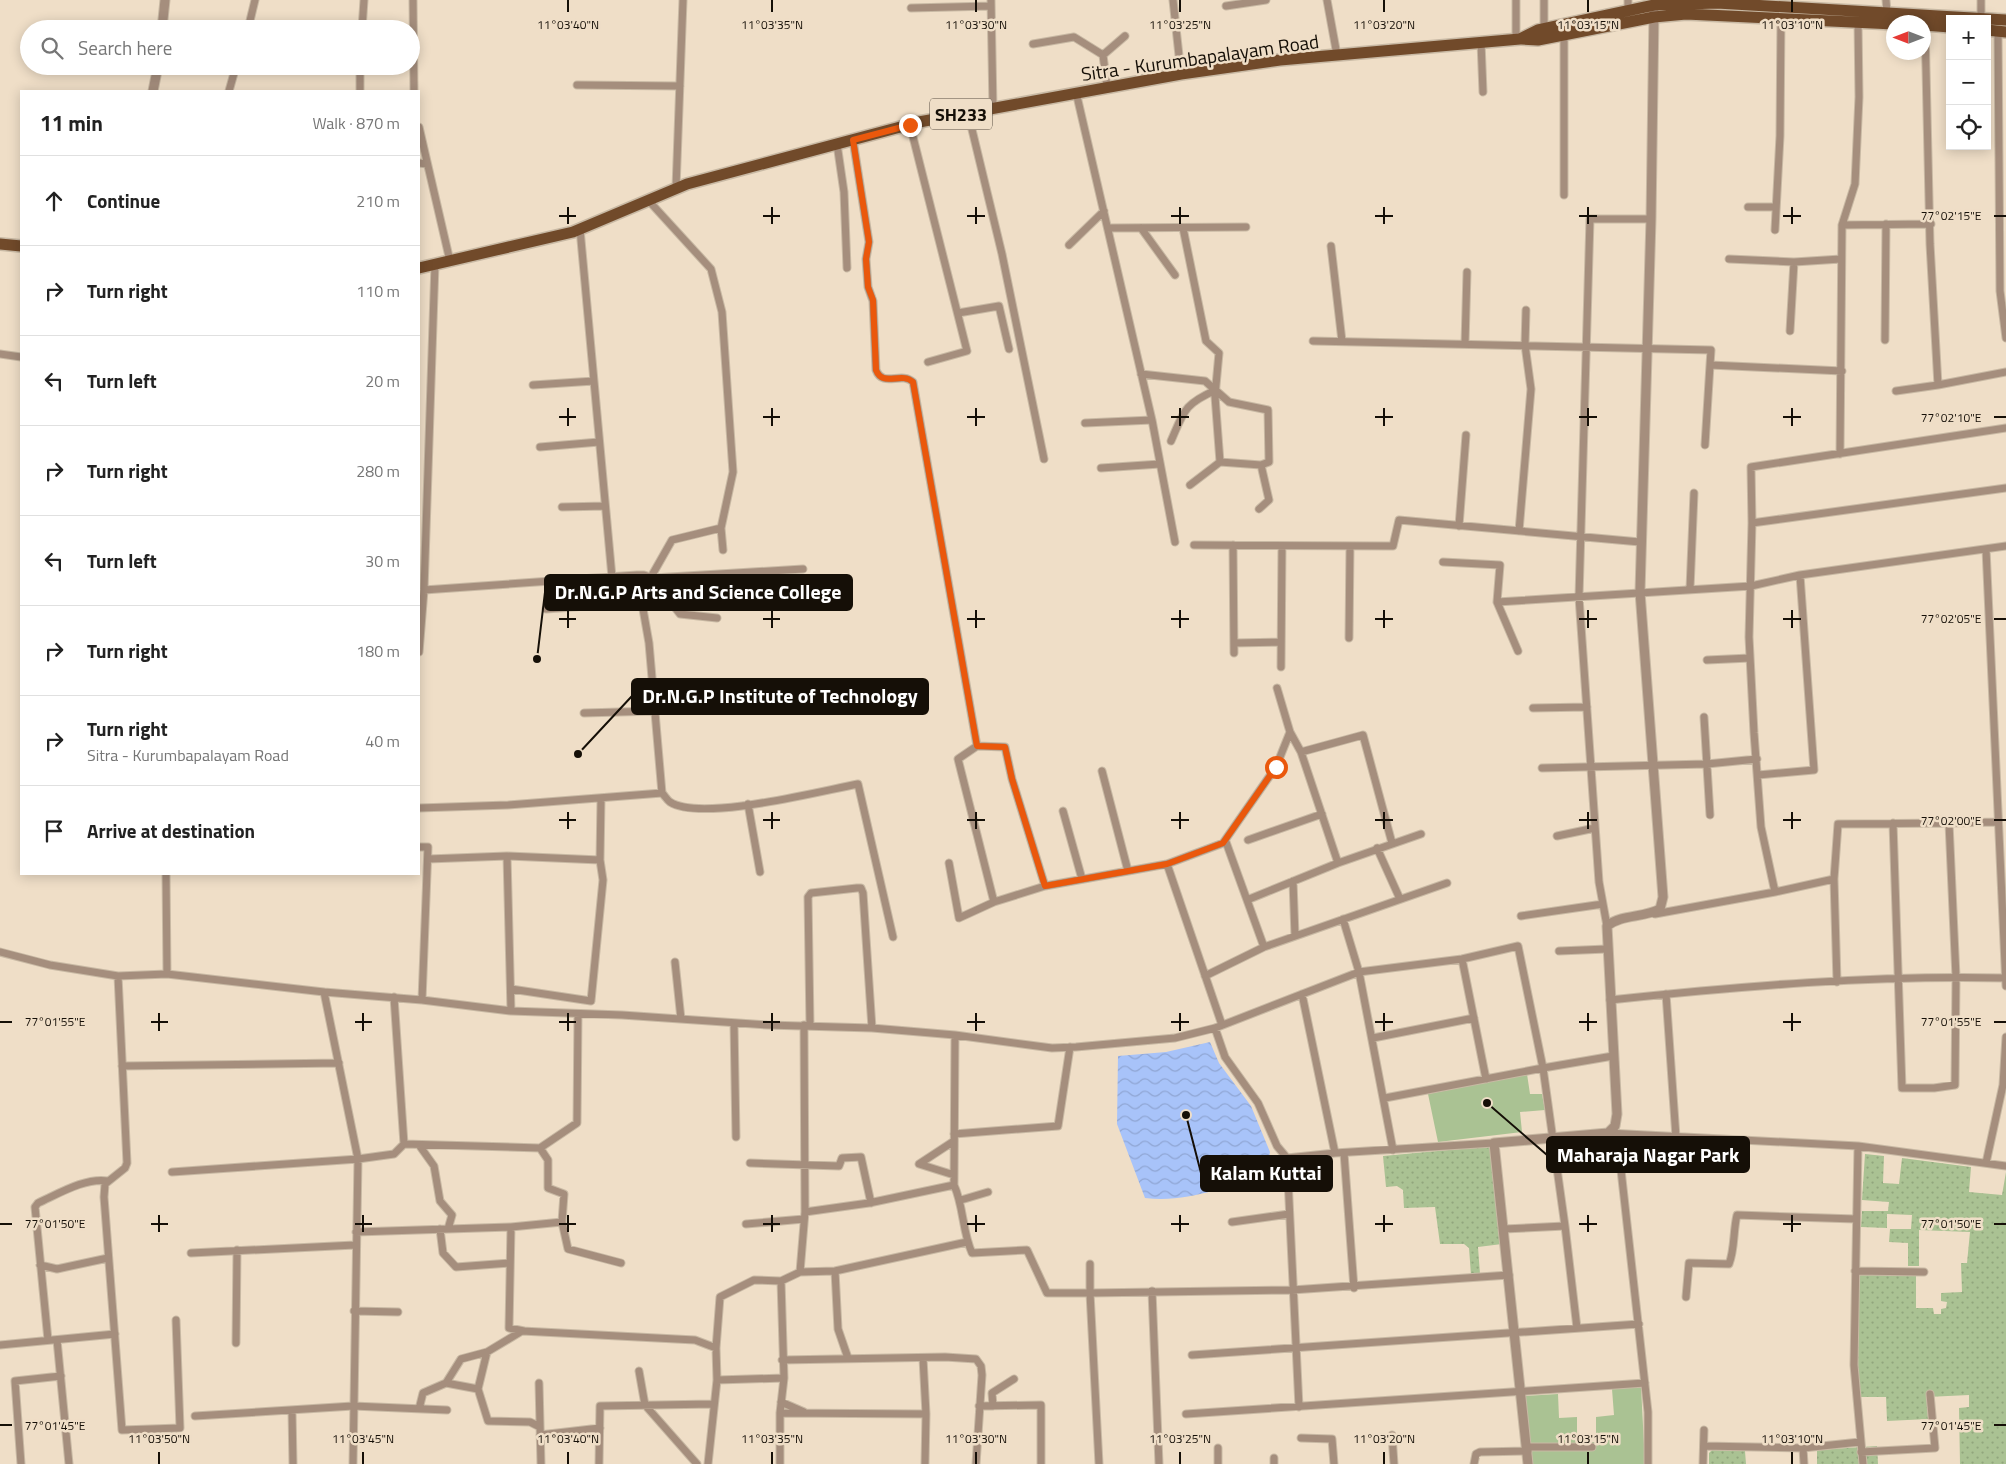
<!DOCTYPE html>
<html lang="en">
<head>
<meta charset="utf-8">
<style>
	:root { --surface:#fff; --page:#f6f6f6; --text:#222; --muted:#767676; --line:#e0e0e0 }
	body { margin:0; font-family:"Titillium Web",sans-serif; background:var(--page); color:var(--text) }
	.controls { position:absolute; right:15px; top:15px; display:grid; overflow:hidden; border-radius:0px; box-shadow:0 2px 12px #0003 }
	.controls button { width:45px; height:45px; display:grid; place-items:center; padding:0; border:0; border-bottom:1px solid var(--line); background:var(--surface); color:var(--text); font:25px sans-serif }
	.compass { position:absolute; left:1886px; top:15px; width:45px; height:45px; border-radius:50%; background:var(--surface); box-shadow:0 2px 12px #0003; rotate:270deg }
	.stop { position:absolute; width:15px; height:15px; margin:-11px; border:4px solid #ea580c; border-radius:50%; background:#fff }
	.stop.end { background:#ea580c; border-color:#fff; box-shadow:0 1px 5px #0008 }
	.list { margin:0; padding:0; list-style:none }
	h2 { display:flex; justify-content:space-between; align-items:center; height:65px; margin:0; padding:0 20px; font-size:21px }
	h2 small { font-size:16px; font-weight:400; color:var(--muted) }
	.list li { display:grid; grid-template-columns:32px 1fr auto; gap:15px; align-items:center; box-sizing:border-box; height:90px; padding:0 20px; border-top:1px solid var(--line) }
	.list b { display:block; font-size:19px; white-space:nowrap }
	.list p { margin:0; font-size:16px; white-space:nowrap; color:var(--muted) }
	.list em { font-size:16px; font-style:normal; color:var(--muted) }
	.icon { flex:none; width:28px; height:28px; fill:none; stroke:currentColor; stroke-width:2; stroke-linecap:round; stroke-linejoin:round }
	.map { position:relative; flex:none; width:2006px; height:1464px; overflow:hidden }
	.search { position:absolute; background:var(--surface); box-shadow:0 2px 12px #0003; left:20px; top:20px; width:400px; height:55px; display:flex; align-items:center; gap:12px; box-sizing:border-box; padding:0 18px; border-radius:28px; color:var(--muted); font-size:19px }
	.panel { position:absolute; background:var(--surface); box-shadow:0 2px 12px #0003; left:20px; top:90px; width:400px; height:785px; border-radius:0px }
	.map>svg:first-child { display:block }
	.grass { fill:url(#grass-dots) }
	.park { fill:#aac293 }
	.water { fill:url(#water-waves) }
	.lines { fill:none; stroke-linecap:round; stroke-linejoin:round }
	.minor-casing { stroke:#c8b9a4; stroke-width:9 }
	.tertiary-casing { stroke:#c8b9a4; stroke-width:11 }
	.primary-casing { stroke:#c8b9a4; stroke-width:14 }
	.minor { stroke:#a58e7d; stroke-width:7 }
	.tertiary { stroke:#a58e7d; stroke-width:9 }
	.primary { stroke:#714a2a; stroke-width:11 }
	.route { stroke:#ea580c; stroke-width:6 }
	.ticks { fill:none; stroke:#150f07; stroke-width:2 }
	.labels { text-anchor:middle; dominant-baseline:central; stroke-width:5; stroke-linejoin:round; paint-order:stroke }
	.shield { fill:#efdec7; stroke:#564d41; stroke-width:1 }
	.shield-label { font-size:18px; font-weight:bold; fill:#150f07 }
	.street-label { font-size:19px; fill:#150f07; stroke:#efdec7 }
	.ticks-label { font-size:12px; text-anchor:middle; fill:#150f07; stroke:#efdec7; stroke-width:5; stroke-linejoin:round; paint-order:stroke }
	.leader { fill:none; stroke:#150f07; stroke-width:2 }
	.callout-dot { fill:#150f07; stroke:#efdec7; stroke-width:2 }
	.callout { fill:#150f07; stroke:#150f07; stroke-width:2 }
	.callout-label { font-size:20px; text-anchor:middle; font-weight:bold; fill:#fff }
</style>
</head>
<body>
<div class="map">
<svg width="2006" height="1464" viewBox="0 0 2006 1464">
	<defs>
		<pattern id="grass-dots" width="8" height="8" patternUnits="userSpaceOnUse" patternTransform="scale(1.25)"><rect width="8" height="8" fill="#aac293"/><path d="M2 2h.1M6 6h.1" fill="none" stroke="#91a67d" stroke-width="1.8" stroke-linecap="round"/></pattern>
		<pattern id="water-waves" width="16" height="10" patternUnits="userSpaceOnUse" patternTransform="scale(1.25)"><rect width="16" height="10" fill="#a8c3f9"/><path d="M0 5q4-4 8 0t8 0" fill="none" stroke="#90a6d4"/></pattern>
	</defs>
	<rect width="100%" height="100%" fill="#efdec7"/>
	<path class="grass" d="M1492,1146l10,98 -24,3 2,27 -9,1 -2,-27 -5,-4h-24l-5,-37 -31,1 -1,-18 -6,-4 -11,1 -3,-31z
		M1865,1154l19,2 -1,27 16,1 3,-26 69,9 -2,25 33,3 4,-23v292h-46l-1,-56 10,-1v-12l-42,2 1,22 -41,2 -1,-24h-25l-5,-34 1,-89 59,1v33h17l1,6h7v-5l5,-1 1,-6 -6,-1v-8l21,-1 -1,-29h6l3,-31 -51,-2v36h-11v-23l-19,-1 1,-13h21l1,-14 -25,-1v14l-26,-1 1,-16h26l1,-9 -27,-2z
		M1877,1446l1,18h-61v-14z
		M1712,1450l33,1 1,13h-37v-11z"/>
	<path class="park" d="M1527,1074l3,20h12l3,16 -25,2 2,20 -84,10 -10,-48z
		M1641,1387l4,77h-113l-7,-68 33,-2 1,24 18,-1v26l19,-1v-25l18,-2 -2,-26z"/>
	<path class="water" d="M1210,1042l9,21 32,43 19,46 -4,20c-40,15 -78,31 -121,26l-28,-74 1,-68 48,-4z"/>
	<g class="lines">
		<defs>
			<path id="minor" d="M413,0l1,91
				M991,0l2,108
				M1173,0l8,74
				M1327,0l10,55
				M1516,0v39
				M1544,0v29
				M1886,0l1,12
				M1981,0v18
				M1226,6l40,-6
				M911,8l80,-2
				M1628,11v-11
				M1925,25l5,219 8,141 68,-13
				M248,29l7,-29
				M362,29l2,-29
				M1998,31l2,260 6,47
				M1564,35v160
				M1481,42l2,50
				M1033,44l41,-7 29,18 22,-19
				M1103,55l4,32
				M360,66v25
				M577,85l103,1
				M229,91l7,-25
				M1076,92l76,328 23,122
				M968,113l34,141 42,205
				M910,125l57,226 -39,11
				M419,127l31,134
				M853,140l16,102 -3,17 2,28 5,14 3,69c7,18 25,1 37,12l64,364 -19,13 36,143
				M837,144l7,48 3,76
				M419,163l8,1
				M676,188l7,-188
				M648,200l63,69 11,43 11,160 -12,56 2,22
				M1748,207h28
				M1842,225l13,-41 4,-87 -1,-75
				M1108,228l138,-1
				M1141,228l34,47
				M1183,228l23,113 13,12 -4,43 5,66
				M580,229l32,348
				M1775,230l5,-94 1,-119
				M1069,245l35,-34
				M1331,246l11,95
				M1729,259l65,3 47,-3
				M958,313l41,-7 10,43
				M1790,331l4,-69
				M1885,340l1,-116
				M1313,341l398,9 -1,15
				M1465,344l2,-72
				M0,354l21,3
				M1141,374l64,7 24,21 39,8 1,52 -8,3 8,35 -10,9
				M533,385l61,-4
				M1896,391l42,-6
				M1085,423l67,-3
				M1171,441c13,-30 13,-37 45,-51
				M1705,445l5,-80 132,6
				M540,447l59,-5
				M1840,454l2,-229 89,-1
				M1101,468l59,-4
				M1190,485l30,-23 41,3
				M562,507l43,-1
				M1752,523l254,-35
				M1459,526l7,-91
				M1519,531l12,-142 -6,-44 1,-35
				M1194,545l199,1 6,-26 241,22
				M1233,545l1,108
				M1986,549l20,437
				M1443,562l57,3 -3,37 21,49
				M637,575h7l9,3 150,-9
				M559,581l1,27
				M1690,589l4,-96
				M424,590l213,-15 12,68 13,150c3,3 5,7 8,9 31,20 150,-11 188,-18l35,153
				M1497,602l254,-16 49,-11 206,-29
				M546,609l96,-7
				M717,618l-37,-4 -29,-37 21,-37 49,-12
				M1349,638l1,-91
				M1234,643l47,-1
				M419,652l5,-62 11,-326
				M1707,660l43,-2
				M1281,667l1,-121
				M1533,708l54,-1
				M584,713l71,-2
				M1704,717l6,98
				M1290,732l11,20 37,111
				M977,746l28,1 7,32 33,107
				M1301,752l62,-17 29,108
				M1542,768l165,-4 50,-5
				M1102,771l26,100
				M1758,775l56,-5 -14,-195
				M748,804l12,68
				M419,808l89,-3 154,-12
				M1063,811l19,68
				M1949,823l49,-1
				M1557,836l38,-8
				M1248,840l74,-26
				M1223,843l53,-76 14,-35 -13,-44
				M419,847h9l-6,153
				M1377,848l23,51
				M507,856l4,155
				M428,859l79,-3 93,4
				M949,863l10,55 35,-16 51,-16 122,-22 59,-22 38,105 183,-64
				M1167,864l55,161
				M166,874l1,100
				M1834,879l3,103
				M1293,881l2,55
				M1775,892l59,-13 4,-55 111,-1 7,154 -1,108 -21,3h-32l-9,-265
				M1247,900l91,-37 83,-29
				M1655,914l120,-22 -14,-65 -7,-94 -5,-96 3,-114 -1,-56 255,-39
				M1521,916l82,-12
				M1343,919l16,53 34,178
				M1607,926l-8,-44 -20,-285 11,-378h61
				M1559,951l48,-2
				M0,952l50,13 68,11 49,-2 157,18
				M1462,959l24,120
				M675,962l6,57
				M118,976l9,187 -2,5 -20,16 -1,13 18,233 58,-2 -4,-108
				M1205,976l59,-29
				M511,989l80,12 12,-121 -3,-20 1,-61
				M1302,994l33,159 159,-10
				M1666,994l10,143
				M394,997l10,147
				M1610,1000c131,-14 264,-25 396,-22
				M578,1014l-1,109 -37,25 8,12v28l16,6 -2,28 6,27 53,14
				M734,1023l2,114
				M810,1025l-2,-128 3,-4 46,-5h4l2,5 9,135
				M1215,1028l10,29 33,46 19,43 10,12 48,-5
				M955,1035l-1,150c10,22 8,46 18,68l55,-3 20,43h43l9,171
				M1373,1038l101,-20
				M122,1066l217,-3
				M1385,1098l158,-30 22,158 -61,3
				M1608,1133l250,13 148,20
				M954,1134l104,-8 12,-79
				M1617,1134l31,278v52
				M419,1145l15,21 6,35 12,14 -4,14
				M1858,1146l-4,219 9,99
				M1344,1153l10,135
				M1287,1158l12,249
				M750,1163l89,3 3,-8 19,-1 10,46
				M1986,1163l17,-78 3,-48
				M172,1172l186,-13 36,-5 10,-10 136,4
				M954,1175l-35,-11 35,-23
				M961,1200l27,-8
				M805,1212l64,-9 85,-18
				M1232,1222l57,-8
				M746,1224l58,-5
				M1565,1226l12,102
				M511,1227l-2,101 15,3
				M440,1229l3,24 13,14 54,-4
				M356,1232l155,-5 51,-5
				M191,1253l164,-8
				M1090,1264v29l202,-3 217,-15
				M40,1265l17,4 51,-11
				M835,1271l3,58 10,29
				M1855,1271l69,1
				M800,1272l5,-60 -1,-187
				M1152,1291l7,173
				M1686,1297l3,-34 40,1c6,-15 4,-33 8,-49l119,4
				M354,1311l44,1
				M48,1340l-13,-133 3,-4c20,-9 48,-26 70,-22
				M57,1340l12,124
				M236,1343l1,-93
				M0,1345l115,-11
				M487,1352l-9,37 10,32 42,1 10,5
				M1192,1355l447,-31
				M923,1358l3,56
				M782,1360l163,-3 31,2 5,7 1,9 -6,89
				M639,1371l6,34 52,59
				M717,1380l67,-2
				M446,1383l32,6
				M539,1383l2,81
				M781,1402l23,10
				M979,1406l62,-1v59
				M993,1406l-1,-13 22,-14
				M419,1409l4,-16 23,-10 15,-24 26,-7 35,-21 173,9 21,8
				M292,1410l1,54
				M780,1413l4,-35 -3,-97 19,-9 35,-1 132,-29
				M1186,1414l459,-31
				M195,1416l158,-10 94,4
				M540,1435l60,-7
				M1392,1435l2,29
				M1301,1438l31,1 2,25
				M1704,1446l99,2
				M1527,1447h65
				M1218,1448v16
				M1861,1452l74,-4 -5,-54
				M1274,1458v6
				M21,1464l-6,-83 46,-5
				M353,1464l5,-305 -34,-167 98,8 89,11 111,4 145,10 105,3 83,7 97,13 24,-1 99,-9 40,-10 144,-56 103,-13 56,-13 25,122 70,-12
				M599,1464l1,-58 113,-2
				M708,1464l9,-84 -1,-32 4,-51 34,-17 27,1
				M780,1464v-51l146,1 -1,50
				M1474,1464l2,-10 4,-2 48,-1
				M1703,1464l1,-34
				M1804,1464l-1,-16 57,-6"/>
			<path id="tertiary" d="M162,29l3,-29
				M153,91l5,-25
				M1528,1464l-34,-321 114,-10 7,-7 2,-12 -10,-188c15,-12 36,-8 53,-17l3,-12 -23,-305 11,-373 3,-208"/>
			<path id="primary" d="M1924,25l26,2
				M1987,30l19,2
				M1522,39l16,1 116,-23 32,-3 208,10
				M0,244l21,2
				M419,268l154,-36 114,-48 232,-62 262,-48 99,-14 240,-21 18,-9 116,-25 63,-2 289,17"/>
		</defs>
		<use href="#minor" class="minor-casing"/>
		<use href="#tertiary" class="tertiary-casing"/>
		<use href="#primary" class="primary-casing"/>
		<use href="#minor" class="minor"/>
		<use href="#tertiary" class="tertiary"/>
		<use href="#primary" class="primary"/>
	</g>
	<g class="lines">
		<path class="route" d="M910,125l-57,15 16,102 -3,17 2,28 5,13 3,70c7,18 25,1 37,12l64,364 28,1 7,32 33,107 122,-22 56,-21 53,-76"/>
	</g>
	<path class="ticks" d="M568,0v12M772,0v12M976,0v12M1180,0v12M1384,0v12M1588,0v12M1792,0v12M568,207v17M772,207v17M976,207v17M1180,207v17M1384,207v17M1588,207v17M1792,207v17M559,216h17M763,216h17M967,216h18M1171,216h18M1375,216h18M1579,216h18M1783,216h18M1994,216h12M568,408v18M772,408v18M976,408v18M1180,408v18M1384,408v18M1588,408v18M1792,408v18M559,417h17M763,417h17M967,417h18M1171,417h18M1375,417h18M1579,417h18M1783,417h18M1994,417h12M568,610v18M772,610v18M976,610v18M1180,610v18M1384,610v18M1588,610v18M1792,610v18M559,619h17M763,619h17M967,619h18M1171,619h18M1375,619h18M1579,619h18M1783,619h18M1994,619h12M568,812v17M772,812v17M976,812v17M1180,812v17M1384,812v17M1588,812v17M1792,812v17M559,820h17M763,820h17M967,820h18M1171,820h18M1375,820h18M1579,820h18M1783,820h18M1994,820h12M159,1013v18M363,1013v18M568,1013v18M772,1013v18M976,1013v18M1180,1013v18M1384,1013v18M1588,1013v18M1792,1013v18M0,1022h12M151,1022h17M355,1022h17M559,1022h17M763,1022h17M967,1022h18M1171,1022h18M1375,1022h18M1579,1022h18M1783,1022h18M1994,1022h12M159,1215v17M363,1215v17M568,1215v17M772,1215v17M976,1215v17M1180,1215v17M1384,1215v17M1588,1215v17M1792,1215v17M0,1224h12M151,1224h17M355,1224h17M559,1224h17M763,1224h17M967,1224h18M1171,1224h18M1375,1224h18M1579,1224h18M1783,1224h18M1994,1224h12M0,1425h12M1994,1425h12M159,1452v12M363,1452v12M568,1452v12M772,1452v12M976,1452v12M1180,1452v12M1384,1452v12M1588,1452v12M1792,1452v12"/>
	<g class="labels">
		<rect class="shield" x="930" y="98.5" width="62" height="31" rx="4"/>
		<g class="shield-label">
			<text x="961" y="114">SH233</text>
		</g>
		<g class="street-label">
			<text transform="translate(1200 57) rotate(-8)">Sitra - Kurumbapalayam Road</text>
		</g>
	</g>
	<g class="ticks-label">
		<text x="568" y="29">11°03'40"N</text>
		<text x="772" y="29">11°03'35"N</text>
		<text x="976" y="29">11°03'30"N</text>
		<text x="1180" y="29">11°03'25"N</text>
		<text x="1384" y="29">11°03'20"N</text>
		<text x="1588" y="29">11°03'15"N</text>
		<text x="1792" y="29">11°03'10"N</text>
		<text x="1951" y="220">77°02'15"E</text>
		<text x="1951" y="422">77°02'10"E</text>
		<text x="1951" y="623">77°02'05"E</text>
		<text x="1951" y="825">77°02'00"E</text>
		<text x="1951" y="1026">77°01'55"E</text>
		<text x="55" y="1026">77°01'55"E</text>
		<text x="1951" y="1228">77°01'50"E</text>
		<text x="55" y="1228">77°01'50"E</text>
		<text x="1951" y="1430">77°01'45"E</text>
		<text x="55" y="1430">77°01'45"E</text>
		<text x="159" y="1443">11°03'50"N</text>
		<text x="363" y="1443">11°03'45"N</text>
		<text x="568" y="1443">11°03'40"N</text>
		<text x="772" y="1443">11°03'35"N</text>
		<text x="976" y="1443">11°03'30"N</text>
		<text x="1180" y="1443">11°03'25"N</text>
		<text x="1384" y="1443">11°03'20"N</text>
		<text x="1588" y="1443">11°03'15"N</text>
		<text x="1792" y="1443">11°03'10"N</text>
	</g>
	<path class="leader" d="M537 659L545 592M578 754L632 696M1487 1103L1547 1155M1186 1115L1201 1173"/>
	<g class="callout-dot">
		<circle cx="537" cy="659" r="5"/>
		<circle cx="578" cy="754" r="5"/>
		<circle cx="1487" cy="1103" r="5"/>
		<circle cx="1186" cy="1115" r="5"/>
	</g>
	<g class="callout">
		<rect x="545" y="575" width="307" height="35" rx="5"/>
		<rect x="632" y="679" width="296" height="35" rx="5"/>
		<rect x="1547" y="1137" width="202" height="35" rx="5"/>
		<rect x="1201" y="1156" width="131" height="35" rx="5"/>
	</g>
	<g class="callout-label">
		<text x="698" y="599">Dr.N.G.P Arts and Science College</text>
		<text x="780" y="703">Dr.N.G.P Institute of Technology</text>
		<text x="1648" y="1162">Maharaja Nagar Park</text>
		<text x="1266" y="1180">Kalam Kuttai</text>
	</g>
</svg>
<div class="controls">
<button>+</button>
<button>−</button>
<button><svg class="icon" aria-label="locate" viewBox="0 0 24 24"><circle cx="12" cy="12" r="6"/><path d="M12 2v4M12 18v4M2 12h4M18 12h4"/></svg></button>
</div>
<svg class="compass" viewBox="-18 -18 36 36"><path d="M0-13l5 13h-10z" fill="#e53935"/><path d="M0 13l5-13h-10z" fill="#767676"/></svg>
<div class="stop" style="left:1276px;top:767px"></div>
<div class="stop end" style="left:910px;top:125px"></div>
<div class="search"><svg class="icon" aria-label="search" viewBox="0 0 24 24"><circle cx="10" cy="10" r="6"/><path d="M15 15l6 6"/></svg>Search here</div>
<section class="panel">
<h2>11 min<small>Walk · 870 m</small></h2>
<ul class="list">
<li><svg class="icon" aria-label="ahead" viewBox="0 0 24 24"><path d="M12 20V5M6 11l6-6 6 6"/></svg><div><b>Continue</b></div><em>210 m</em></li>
<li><svg class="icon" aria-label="right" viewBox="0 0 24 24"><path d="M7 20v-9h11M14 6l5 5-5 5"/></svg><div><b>Turn right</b></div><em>110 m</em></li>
<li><svg class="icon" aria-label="left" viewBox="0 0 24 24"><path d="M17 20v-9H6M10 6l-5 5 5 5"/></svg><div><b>Turn left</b></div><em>20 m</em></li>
<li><svg class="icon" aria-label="right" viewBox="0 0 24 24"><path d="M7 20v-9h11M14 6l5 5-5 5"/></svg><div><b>Turn right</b></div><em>280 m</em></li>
<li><svg class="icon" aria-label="left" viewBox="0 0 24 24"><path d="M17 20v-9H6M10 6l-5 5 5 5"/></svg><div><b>Turn left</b></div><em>30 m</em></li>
<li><svg class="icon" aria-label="right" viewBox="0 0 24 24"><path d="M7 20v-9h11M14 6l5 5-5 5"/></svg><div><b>Turn right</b></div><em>180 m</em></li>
<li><svg class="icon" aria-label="right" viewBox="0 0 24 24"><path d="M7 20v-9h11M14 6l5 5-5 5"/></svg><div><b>Turn right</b><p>Sitra - Kurumbapalayam Road</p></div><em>40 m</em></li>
<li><svg class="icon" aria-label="arrive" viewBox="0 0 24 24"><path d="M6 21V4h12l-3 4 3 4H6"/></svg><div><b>Arrive at destination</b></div></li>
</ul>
</section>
</div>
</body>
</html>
